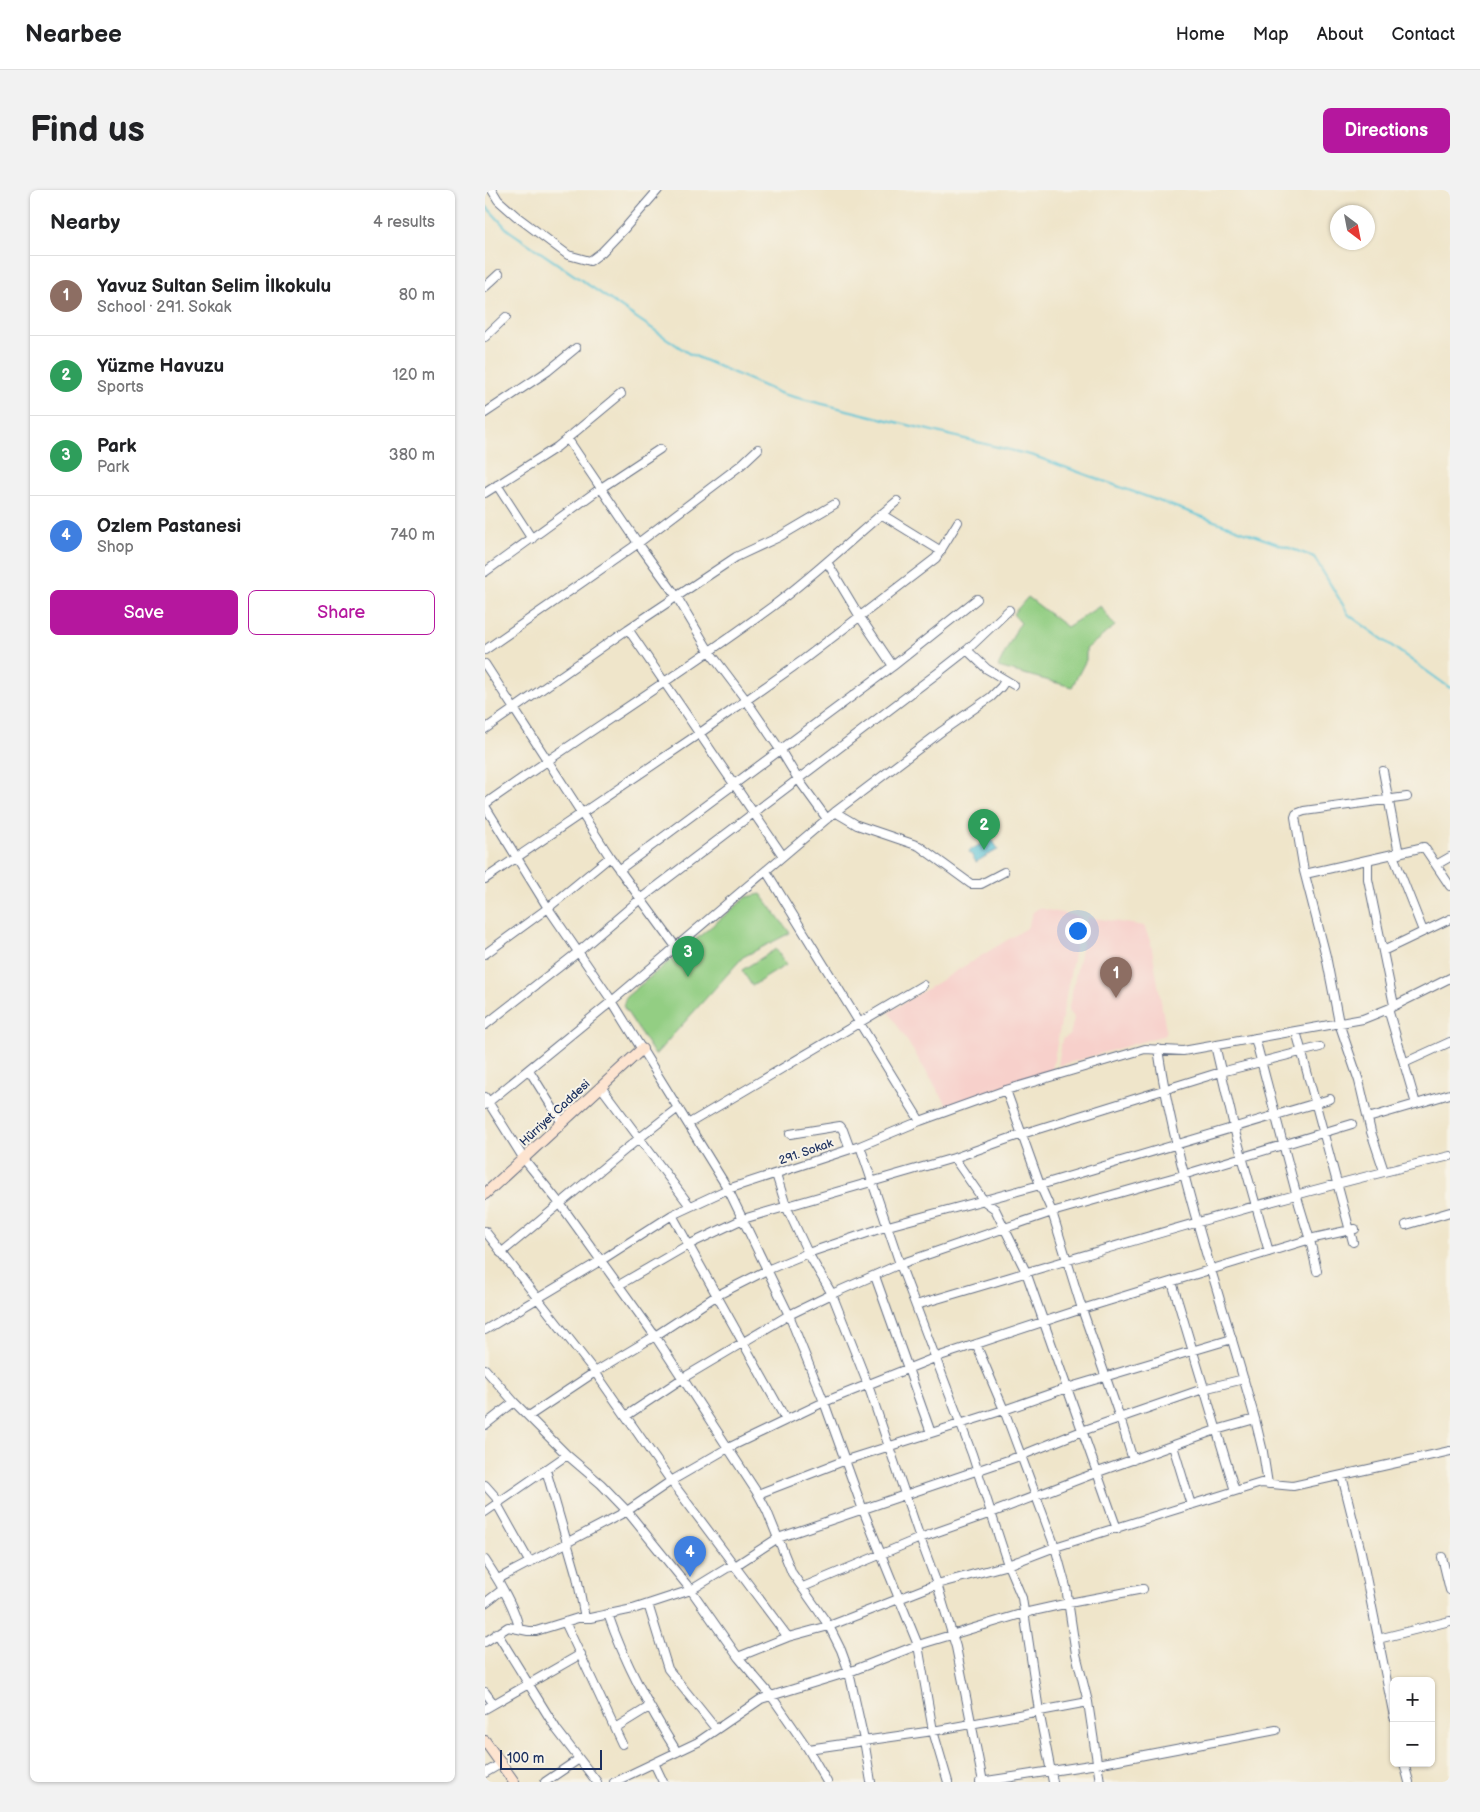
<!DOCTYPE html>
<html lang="en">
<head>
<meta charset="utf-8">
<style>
	:root { --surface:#fff; --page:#f2f2f2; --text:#202124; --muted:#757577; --line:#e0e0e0; --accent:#b5179e }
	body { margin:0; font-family:"Balsamiq Sans",sans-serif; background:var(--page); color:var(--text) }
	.controls { position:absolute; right:15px; bottom:15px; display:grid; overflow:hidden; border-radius:8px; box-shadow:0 1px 4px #0004 }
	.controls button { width:45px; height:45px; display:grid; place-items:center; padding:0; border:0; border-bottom:1px solid var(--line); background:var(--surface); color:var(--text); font:25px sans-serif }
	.compass { position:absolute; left:845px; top:15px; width:45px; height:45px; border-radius:50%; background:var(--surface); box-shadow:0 1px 4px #0004; rotate:148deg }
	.scale { position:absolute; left:15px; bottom:12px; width:102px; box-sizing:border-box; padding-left:5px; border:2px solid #1b2f5e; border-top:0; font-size:14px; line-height:18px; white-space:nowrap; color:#1b2f5e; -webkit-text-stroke:4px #f7f3e8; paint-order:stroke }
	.you { position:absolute; left:592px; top:740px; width:18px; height:18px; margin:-12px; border:4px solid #fff; border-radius:50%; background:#1a73e8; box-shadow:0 0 0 8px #1a73e833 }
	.badge { display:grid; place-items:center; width:32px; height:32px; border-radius:50%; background:var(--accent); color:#fff; font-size:16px; font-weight:700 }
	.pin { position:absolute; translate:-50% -41px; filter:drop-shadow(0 1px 2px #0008) }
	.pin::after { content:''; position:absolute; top:26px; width:18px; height:15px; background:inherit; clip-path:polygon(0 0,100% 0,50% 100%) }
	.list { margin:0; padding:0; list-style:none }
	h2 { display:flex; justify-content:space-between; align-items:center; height:65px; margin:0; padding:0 20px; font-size:21px }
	h2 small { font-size:16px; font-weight:400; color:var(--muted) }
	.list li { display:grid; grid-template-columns:32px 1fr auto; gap:15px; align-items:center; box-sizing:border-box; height:80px; padding:0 20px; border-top:1px solid var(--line) }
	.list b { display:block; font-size:19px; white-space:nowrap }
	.list p { margin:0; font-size:16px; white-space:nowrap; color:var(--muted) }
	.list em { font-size:16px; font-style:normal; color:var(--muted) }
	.actions { display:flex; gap:10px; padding:15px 20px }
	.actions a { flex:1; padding:11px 0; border:1px solid var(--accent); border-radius:8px; text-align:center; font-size:18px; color:var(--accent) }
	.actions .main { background:var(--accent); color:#fff }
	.map { position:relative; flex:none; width:965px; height:1592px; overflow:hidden; border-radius:8px }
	header { display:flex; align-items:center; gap:30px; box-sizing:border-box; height:70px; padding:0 25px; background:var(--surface); border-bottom:1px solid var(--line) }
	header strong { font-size:24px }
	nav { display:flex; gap:28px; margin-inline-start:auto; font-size:18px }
	.intro { display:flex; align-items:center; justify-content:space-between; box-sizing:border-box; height:120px; padding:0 30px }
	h1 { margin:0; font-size:35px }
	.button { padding:12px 22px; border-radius:8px; background:var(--accent); color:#fff; font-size:18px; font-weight:700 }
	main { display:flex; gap:30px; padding:0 30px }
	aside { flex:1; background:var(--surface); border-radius:8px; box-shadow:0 1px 4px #0004 }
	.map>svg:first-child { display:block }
	.built { fill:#f7d0cb }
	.green { fill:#93ce83; stroke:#577e70 }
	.water { fill:#5bc4d7; stroke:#3b7a9a }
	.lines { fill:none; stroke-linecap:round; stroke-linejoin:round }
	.stream { stroke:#5bc4d7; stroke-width:2 }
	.street-casing { stroke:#656f84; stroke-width:10 }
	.secondary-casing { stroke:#656f84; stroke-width:12 }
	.street { stroke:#fff; stroke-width:8 }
	.secondary { stroke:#fde4d0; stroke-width:10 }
	.labels { text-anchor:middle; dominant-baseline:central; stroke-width:4; stroke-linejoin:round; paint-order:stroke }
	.street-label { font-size:12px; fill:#1b2f5e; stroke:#f7f3e8 }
</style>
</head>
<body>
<header>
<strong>Nearbee</strong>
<nav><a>Home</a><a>Map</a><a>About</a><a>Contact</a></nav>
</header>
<div class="intro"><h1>Find us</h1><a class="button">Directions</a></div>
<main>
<aside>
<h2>Nearby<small>4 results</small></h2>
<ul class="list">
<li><span class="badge" style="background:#8d6e63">1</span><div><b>Yavuz Sultan Selim İlkokulu</b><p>School · 291. Sokak</p></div><em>80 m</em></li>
<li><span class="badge" style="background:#2e9e5b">2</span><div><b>Yüzme Havuzu</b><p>Sports</p></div><em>120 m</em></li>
<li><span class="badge" style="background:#2e9e5b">3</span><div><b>Park</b><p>Park</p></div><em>380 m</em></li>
<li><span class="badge" style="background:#3f7fe0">4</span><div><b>Ozlem Pastanesi</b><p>Shop</p></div><em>740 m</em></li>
</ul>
<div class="actions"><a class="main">Save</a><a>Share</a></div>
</aside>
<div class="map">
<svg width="965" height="1592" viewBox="0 0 965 1592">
	<rect width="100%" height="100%" fill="#f7f3e8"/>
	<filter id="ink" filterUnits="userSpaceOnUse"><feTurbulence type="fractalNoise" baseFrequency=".02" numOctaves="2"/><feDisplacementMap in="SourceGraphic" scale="10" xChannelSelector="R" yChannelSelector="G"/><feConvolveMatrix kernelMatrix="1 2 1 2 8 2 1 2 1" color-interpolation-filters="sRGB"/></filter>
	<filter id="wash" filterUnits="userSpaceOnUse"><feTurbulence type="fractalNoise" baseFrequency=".0096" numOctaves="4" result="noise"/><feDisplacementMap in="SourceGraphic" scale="20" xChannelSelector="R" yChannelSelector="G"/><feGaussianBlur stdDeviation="1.12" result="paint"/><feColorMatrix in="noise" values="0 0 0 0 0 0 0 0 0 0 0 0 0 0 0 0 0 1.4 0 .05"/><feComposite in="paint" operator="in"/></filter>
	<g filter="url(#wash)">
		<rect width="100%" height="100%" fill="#efe5ca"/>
		<path class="built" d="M554,718l42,9 -29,153 -105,35 -58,-93 138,-84 6,-16z
			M603,727l56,9 7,17 15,88 -1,4 -107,31 4,-27 8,-4 4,-17 -6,-7z"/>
		<path class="green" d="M543,407l39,30 33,-21 15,20 -29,23v11l-14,27 -74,-20 19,-39 4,-5 -8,-9z
			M276,704l29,39 -47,24 -88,98 -32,-49 3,-9 121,-100z
			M291,759l10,16 -34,21 -10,-16z"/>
		<path class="water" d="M506,648l7,11 -22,13 -7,-11z"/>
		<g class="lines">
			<path class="stream" d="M0,15l23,25 180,123 94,41 252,62 280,101 35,58 101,73"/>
		</g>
	</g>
	<g filter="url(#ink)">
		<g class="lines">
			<defs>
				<path id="street" d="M7,0l6,10 18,16 52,39 22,6 12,-9 23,-24 33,-38
					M0,97l14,-13
					M0,147l21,-20
					M0,223l63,-42 28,-23
					M82,248l71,105 39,54 32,54 37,49 35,51 17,28 29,40
					M12,295l35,54
					M0,303l72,-46 64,-53
					M396,324l60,37
					M342,372l33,55 33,49
					M0,382l116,-84 59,-39
					M143,439l155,227
					M0,460l148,-103 108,-82 17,-16
					M482,460l20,19 27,16
					M0,474l125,193 66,90
					M0,539l143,-100 108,-72 43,-20 56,-33
					M898,581l16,83
					M0,614c95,-67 194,-129 288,-198 43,-32 82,-70 124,-105
					M0,616l63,102 64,93 116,188 61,126 35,87 39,108 55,135 15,86 15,51
					M350,622l22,13 62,21 52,38h10l23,-12
					M908,665l30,76
					M883,671v18l26,126
					M951,675l14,-8
					M134,680l274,-204 84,-67
					M281,681l154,250
					M820,684l119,-27 26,39
					M0,689l215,-146 103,-73 133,-102 22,-36
					M898,761l67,-32
					M0,764l63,-46 62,-51
					M903,819l28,95
					M0,835l92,-72 62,-53 300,-228 28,-22 42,-40
					M811,841l57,211
					M770,848l44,166 11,36 7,31
					M730,855l21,90 33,117
					M673,859c19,127 63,247 97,370l8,33 5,32
					M919,873l46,-21
					M44,880l33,53
					M116,897l89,119
					M521,900l34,95 12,27 30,97 38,109 13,42
					M0,907l39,62 37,46 94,131 103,158 9,17 25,62 37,53 12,24 8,22 15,68 7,42
					M0,915l127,-104 223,-189 107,-81 49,-34 10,-10 4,-6
					M883,928l82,-24
					M203,934l235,-139
					M305,944l50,-8 3,4 7,19
					M375,956l40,118 72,190 36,111 14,33 17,113 14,71
					M469,968l30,43 11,8 31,63 91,257
					M899,981l-13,-39 -12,-51 -20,-58 -13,-67 -22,-85 -9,-54 1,-3 8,-3 103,-14
					M291,984l10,32 22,47 24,41 36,91 52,153 17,46 19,63 27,135
					M187,1025l114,205
					M921,1035l44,-13
					M0,1041l110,141 76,109 117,156
					M16,1063c59,-48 116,-99 177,-145
					M390,1086l56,157
					M687,1092l63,209
					M134,1095l69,-40 55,-26 211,-61 68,-24 199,-62 99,-25
					M431,1115c177,-52 354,-107 534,-149
					M0,1140l115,-69 72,-46 56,-26 132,-43 60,-25 86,-31 139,-41 38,2 180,-32 25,-10 62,-31
					M491,1154l28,66 51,137 11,40 10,67 12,48 12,80
					M0,1179l29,33 53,53 34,29 26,27 64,79 47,67 34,40 36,52 19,33
					M44,1226l66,-44 60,-36 61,-40 51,-26 41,-17 80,-27 152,-41 290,-86
					M141,1226l57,-38 106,-63 43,-21 68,-30 152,-52 131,-37 169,-51
					M0,1235l29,-23
					M688,1256l18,59
					M61,1280l31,107 8,41
					M857,1286l19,76 33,165
					M0,1295l15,17
					M273,1304l88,-34 158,-50 63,-22 165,-49
					M12,1314l33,59
					M0,1322l82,-57
					M957,1367l8,33
					M0,1370c12,18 31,49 34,69
					M13,1389l129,-68 44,-30 57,-33 96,-46 113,-45 145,-48 232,-71 41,-9
					M318,1397l117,-49 71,-25 107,-41 118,-42 39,-11
					M0,1413l17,-13
					M163,1414l20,65 48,60
					M123,1424c17,50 41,93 69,138
					M80,1432l57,122
					M12,1443l60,97 40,52
					M893,1449l72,-18
					M0,1452l23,-15 20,4h8l42,-13h12l43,-9 58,-19 36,-22 8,-2 43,-28 242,-82 62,-25 121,-42 41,-10
					M253,1467l50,-20 41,-11 108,-42 71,-19 47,-18 206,-64 32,3 157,-35
					M0,1502l8,11
					M0,1519l96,-55
					M130,1538l34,-21
					M323,1559l125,-18 155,-29
					M169,1573l9,19
					M919,1573l5,19
					M0,1583l17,-10
					M60,1592l34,-23
					M129,1592l84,-40 63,-43 88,-27 69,-27 106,-32 45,-10 74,-14
					M495,1592l117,-18 179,-34"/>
				<path id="secondary" d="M0,1004l157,-145
					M0,1551l29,41"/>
			</defs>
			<use href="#street" class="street-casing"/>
			<use href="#secondary" class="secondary-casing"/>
			<use href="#street" class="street"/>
			<use href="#secondary" class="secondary"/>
		</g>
	</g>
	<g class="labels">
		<g class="street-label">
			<text transform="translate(70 923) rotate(-43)">Hürriyet Caddesi</text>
			<text transform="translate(321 962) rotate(-19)">291. Sokak</text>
		</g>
	</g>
</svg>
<div class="controls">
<button>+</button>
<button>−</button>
</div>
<svg class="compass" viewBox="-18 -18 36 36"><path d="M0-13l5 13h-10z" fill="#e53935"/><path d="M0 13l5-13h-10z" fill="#757577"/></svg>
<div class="scale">100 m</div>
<div class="you"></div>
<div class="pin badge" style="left:631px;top:808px;background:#8d6e63">1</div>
<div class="pin badge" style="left:499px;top:660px;background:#2e9e5b">2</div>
<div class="pin badge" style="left:203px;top:787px;background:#2e9e5b">3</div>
<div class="pin badge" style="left:205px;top:1387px;background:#3f7fe0">4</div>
</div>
</main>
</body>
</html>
